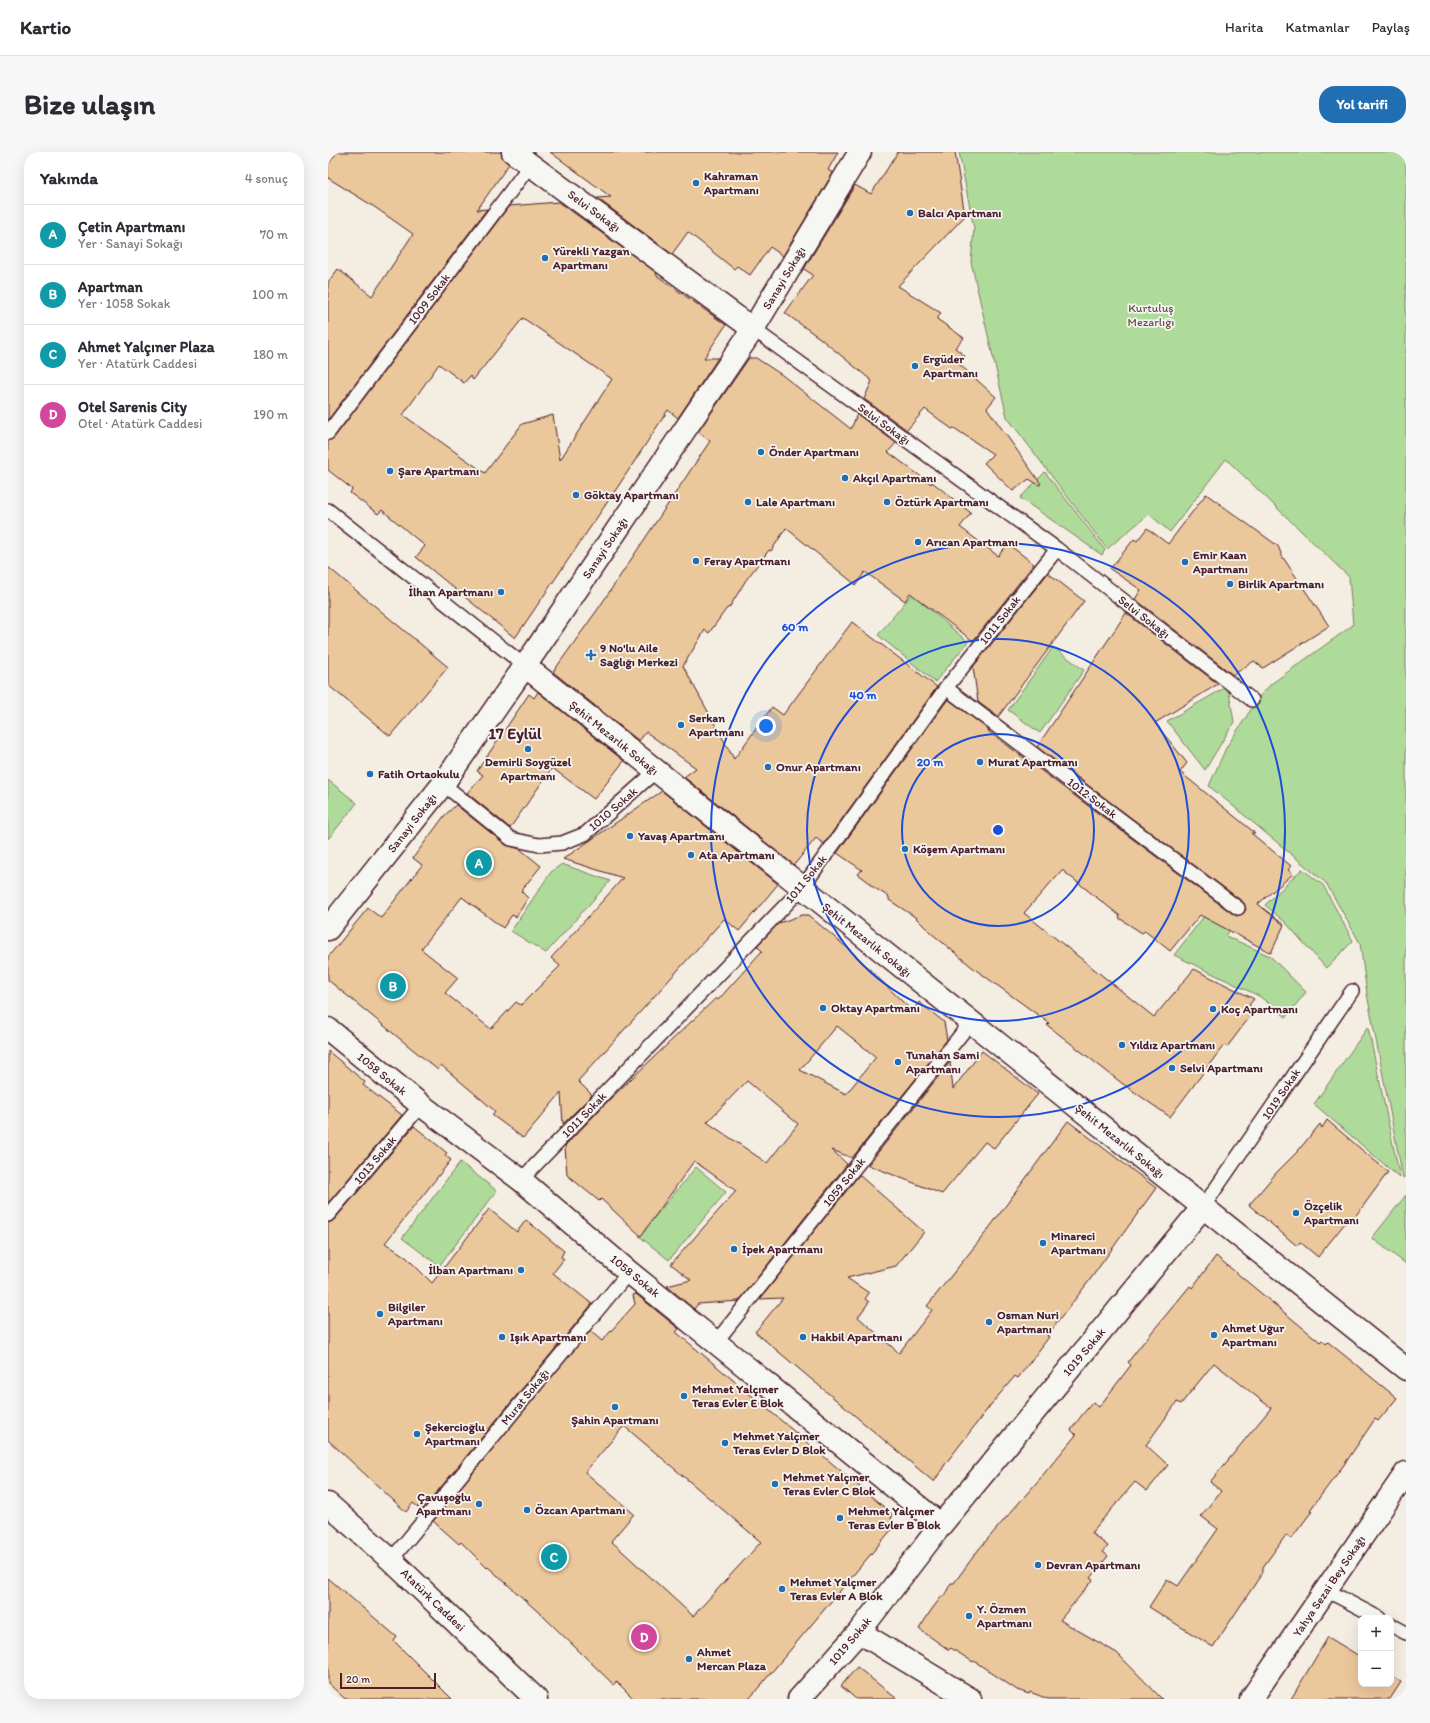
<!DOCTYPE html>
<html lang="tr">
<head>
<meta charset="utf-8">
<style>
	:root { --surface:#fff; --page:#f7f7f7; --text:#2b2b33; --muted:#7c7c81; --line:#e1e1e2; --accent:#1f6fb2 }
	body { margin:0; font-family:Itim,sans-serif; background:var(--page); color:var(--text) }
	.controls { position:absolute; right:12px; bottom:12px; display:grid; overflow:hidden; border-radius:8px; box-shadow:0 4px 16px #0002 }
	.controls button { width:36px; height:36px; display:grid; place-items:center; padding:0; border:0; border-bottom:1px solid var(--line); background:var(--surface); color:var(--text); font:20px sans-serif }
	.scale { position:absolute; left:12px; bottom:10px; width:96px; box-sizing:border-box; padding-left:4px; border:2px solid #4a1f2b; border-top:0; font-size:11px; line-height:14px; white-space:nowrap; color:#4a1f2b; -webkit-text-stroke:3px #f6f6f2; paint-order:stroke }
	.you { position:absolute; left:438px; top:574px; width:14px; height:14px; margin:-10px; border:3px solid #fff; border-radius:50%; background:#1a73e8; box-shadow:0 0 0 6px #1a73e833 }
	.badge { display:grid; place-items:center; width:26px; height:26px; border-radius:50%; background:var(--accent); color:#fff; font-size:13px; font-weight:700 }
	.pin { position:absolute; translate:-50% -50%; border:2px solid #fff; box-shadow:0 1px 4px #0006 }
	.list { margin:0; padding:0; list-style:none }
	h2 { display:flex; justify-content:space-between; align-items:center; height:52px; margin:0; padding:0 16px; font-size:17px }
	h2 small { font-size:13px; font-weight:400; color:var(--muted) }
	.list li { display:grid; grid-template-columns:26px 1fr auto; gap:12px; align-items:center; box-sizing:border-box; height:60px; padding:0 16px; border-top:1px solid var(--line) }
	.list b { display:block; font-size:15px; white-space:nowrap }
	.list p { margin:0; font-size:13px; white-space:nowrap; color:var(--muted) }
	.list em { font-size:13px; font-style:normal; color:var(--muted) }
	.map { position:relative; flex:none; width:1078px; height:1547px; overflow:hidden; border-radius:16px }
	header { display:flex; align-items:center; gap:24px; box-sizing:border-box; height:56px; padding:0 20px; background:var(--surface); border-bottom:1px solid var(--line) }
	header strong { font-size:19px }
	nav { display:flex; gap:22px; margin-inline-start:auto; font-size:14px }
	.intro { display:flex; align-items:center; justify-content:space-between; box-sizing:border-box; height:96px; padding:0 24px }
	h1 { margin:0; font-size:28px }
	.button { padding:10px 18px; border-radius:16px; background:var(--accent); color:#fff; font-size:14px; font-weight:700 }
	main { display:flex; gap:24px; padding:0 24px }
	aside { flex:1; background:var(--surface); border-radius:16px; box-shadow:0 4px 16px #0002 }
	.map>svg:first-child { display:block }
	.green { fill:#aedb99; stroke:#7c7d62 }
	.building { fill:#ebc79c; stroke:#4a1f2b; fill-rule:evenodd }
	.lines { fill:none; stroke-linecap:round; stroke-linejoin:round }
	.lane-casing { stroke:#4a1f2b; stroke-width:16 }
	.street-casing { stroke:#4a1f2b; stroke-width:25 }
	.primary-casing { stroke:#4a1f2b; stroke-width:25 }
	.lane { stroke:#f6f6f2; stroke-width:13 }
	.street { stroke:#f6f6f2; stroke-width:22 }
	.primary { stroke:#f6f6f2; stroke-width:22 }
	.ring { fill:none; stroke:#1d4ed8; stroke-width:2 }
	.poi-dot { fill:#1f6fb2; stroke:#f6f6f2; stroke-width:1.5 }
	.labels { text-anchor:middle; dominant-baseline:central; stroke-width:3.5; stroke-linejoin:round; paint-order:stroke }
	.poi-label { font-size:12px; font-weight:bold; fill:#4a1f2b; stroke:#f6f6f2; text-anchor:start }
	.street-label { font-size:12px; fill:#4a1f2b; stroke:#f6f6f2 }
	.park-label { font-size:12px; fill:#634e46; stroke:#f6f6f2 }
	.district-label { font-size:16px; font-weight:bold; fill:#4a1f2b; stroke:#f6f6f2 }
	.centre { fill:#1d4ed8; stroke:#f6f6f2; stroke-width:2 }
	.ring-label { font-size:12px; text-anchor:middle; font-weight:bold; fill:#1d4ed8; stroke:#f6f6f2; stroke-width:3.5; stroke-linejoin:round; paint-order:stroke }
</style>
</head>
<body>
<header>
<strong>Kartio</strong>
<nav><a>Harita</a><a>Katmanlar</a><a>Paylaş</a></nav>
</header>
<div class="intro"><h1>Bize ulaşın</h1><a class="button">Yol tarifi</a></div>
<main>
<aside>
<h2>Yakında<small>4 sonuç</small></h2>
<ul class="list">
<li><span class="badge" style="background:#0f9aa8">A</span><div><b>Çetin Apartmanı</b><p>Yer · Sanayi Sokağı</p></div><em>70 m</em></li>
<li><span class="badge" style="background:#0f9aa8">B</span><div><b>Apartman</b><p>Yer · 1058 Sokak</p></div><em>100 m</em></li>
<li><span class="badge" style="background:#0f9aa8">C</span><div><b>Ahmet Yalçıner Plaza</b><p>Yer · Atatürk Caddesi</p></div><em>180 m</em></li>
<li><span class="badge" style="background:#d1479c">D</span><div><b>Otel Sarenis City</b><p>Otel · Atatürk Caddesi</p></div><em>190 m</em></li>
</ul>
</aside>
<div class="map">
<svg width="1078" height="1547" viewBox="0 0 1078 1547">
	<rect width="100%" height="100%" fill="#f4ede1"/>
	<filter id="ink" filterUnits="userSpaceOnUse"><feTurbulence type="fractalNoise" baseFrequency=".025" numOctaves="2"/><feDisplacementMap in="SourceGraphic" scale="8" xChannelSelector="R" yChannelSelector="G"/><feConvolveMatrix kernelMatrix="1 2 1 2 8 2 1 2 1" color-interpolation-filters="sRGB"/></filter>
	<g filter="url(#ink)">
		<path class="green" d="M631,0h447v1024l-3,2 -36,-184 -7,-51 -34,-60 -117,-97 17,-38 33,-51 12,-13 82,-59 -4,-48 -123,-118 -56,73 -21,-18 -42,35 -100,-132 -36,-155 3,-33z
			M717,320l60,78 -3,5 -82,-57z
			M584,442l56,48 -33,40 -57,-47z
			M725,495l31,23 -44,63 -32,-23z
			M900,534l6,36 -29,48 -38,-49z
			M0,628l29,23 -29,36z
			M234,712l48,17 -64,72 -35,-22 40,-59z
			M974,717l21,16 30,56 -27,27 -40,-45 -21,-18z
			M884,754l25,12 -11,18 44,20 36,36 -20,25 -27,-21 -85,-41z
			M1040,875l32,151 -86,-74z
			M132,1010l37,29 -58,75 -37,-28z
			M368,1015l30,25 -57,68 -30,-24z
			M1078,1043v69l-34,-26z"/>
		<path class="building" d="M9,0h164l1,5 7,7 -32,46 10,-1 -159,211v-138l10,-13 34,27 41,-62 -40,-28 -45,-28v-13z
			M222,0h288l-10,18 5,3 -50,83 -13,-9 -20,28 -13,-9 -3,3 -46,-37 -16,22 -75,-56 14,-1z
			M570,0h57l10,64 -67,70 43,27 -4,6 27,19 -9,10 10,8 -6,8 37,33 -9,11 54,76 -2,1 -10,-6 -16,12 -29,-28 9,-9 -39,-26 -2,1 -27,-20 -18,21 -43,-31 8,-18 -51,-42 -36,-26 28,-38 -9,-6 51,-84 16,9z
			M231,50l98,71 -1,2 70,50 -22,33h14l-40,60 -10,-8 -49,75 -104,153 -99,-81 9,-11 -43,-36 -4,4 -28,-21 2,-4 -24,-19v-29l6,-3 175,-232zM195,166l89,61 -52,81 -7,-45 -31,9 -37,49 -82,-58 36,-51 25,19 6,-7 3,4z
			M421,206h7l26,17 69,54 6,-15 39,29 -8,9 43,32 1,-2 39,31 -11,14 38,29 10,-12 26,20 -61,77 -63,-48 -5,8 -40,-29 -9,13 -70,-57 -15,23 -2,-1 -23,30 -17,28h-2l-18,25 -4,-3 -22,36 51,93 38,-52 11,8 69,-93 85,65 -113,157 -8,-6 -22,27 -110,-88 12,-9 -50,-36 -7,9 -86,-69 45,-63 112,-168 -12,-9z
			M878,342l72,52 4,10 47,70 -66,42 -9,-7 -21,14 -98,-76 6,-9 -31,-21 24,-30 3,2 10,-13 21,16z
			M0,415l120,100 -58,69 -62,-51z
			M720,421l36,28 -86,116 -20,-15 -5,-35z
			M798,461l92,71 -63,39 32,40 -7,9 75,61h-4l40,33 -3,4 5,4 -35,30 26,21 -13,28 -71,-38 -30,36 -25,-20 -3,2 -23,-15 1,-2 -58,-46 -38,43 130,104 40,-48 60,30 -5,6 6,5 -28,37 -3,-2 -54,72 -47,-33 -76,-59 2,-2 -77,-56 -41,-34 -16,-16 -26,-17v-3l-19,-12v-2l-12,-9 4,-4 -25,-17 111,-154 41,31 -1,1 245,183 4,2 7,-3 2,-4 -3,-7 -206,-155z
			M210,540l86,69 -30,38 -42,-31 -42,60 -43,-35 16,-18 -6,-4 52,-77 5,4z
			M334,639l116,93 -39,47 -15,-12 -146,162 14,14 -29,29 -2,-31 -38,45 -31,-23 3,-4 -54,-46 -3,5 -110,-90v-23l40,-49 13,10 41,-53 -9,-7 32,-43 11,-10 50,40 14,4 21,17 -20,25 7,7 -12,19 -4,-2 -9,13 -41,-31 -41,52 37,29 -13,15 46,36 25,-27 5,3 39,-39 -9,-8 72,-80 -60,-19z
			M474,763h6l43,36 61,60 7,-9 25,20 3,18 -95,118 -20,-8 15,14 -108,137 -41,3 -4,5 -27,-23 24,-6 -20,-16 65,-73 -42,-30 -53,75 -40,-37 -2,2 -32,-26 -2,-29 44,-46 107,-102 2,2 44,-49 -5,-5 22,-23zM509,874l39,31 -30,37 -46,-24zM419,929l51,43 -31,39 -60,-41z
			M0,899l37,31 -2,3 39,30 -74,88z
			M654,899l56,43 -44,54 -9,-6 -43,52 -74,-29 82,-103 3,27z
			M999,968l61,52 -27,37 -9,11 -3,-2 -31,39 -18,-15 -3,4 -48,-41 28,-33 20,-20 23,-28 2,4z
			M740,969l88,67 -67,93 -42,55 2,1 -31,41 -3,-2 -22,26 -47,61 -12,19 -179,-150 28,-34 -23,1 99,-124 65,57 -28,34 -49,12 22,15 -4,6 4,3 -11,15 41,36 33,-43 -5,-4 60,-75z
			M86,974l33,27 -2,2 6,5 -66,83 21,14 26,26 57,-74 28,23 9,-12 38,31 -3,6 3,2 -11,14 39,31 -170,206 -9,-7 -7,9 -78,-72v-217l6,-3z
			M888,1104l104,86 2,-2 4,4 2,-2 69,56 -19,23 -3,-2 -29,43 -36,48 2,1 -21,28 -5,-4 -23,32v5l-50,75 -64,-40 18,-28 11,7 40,-57 -17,-13 20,-25 -11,-9 61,-74 -57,-45 -33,41 -4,-2 -31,43 22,20 -21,26 -12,-9 -44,51 17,13 -5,6 5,4 -18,22 3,2 -33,40 57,33 45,46h-114l-18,-7 -1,2 -12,-4 -43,-29 -1,1 -22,-14 -2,2 -30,-21 13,-20 10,-13h2l7,-13h3l25,-34 58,-67 39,-47 -5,-5 11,-15 11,-13 6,5 32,-42 -3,-3 14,-18 48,-58 2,2z
			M308,1142l43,35 -3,3 215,181 1,16 -143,170h-115l-18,-18 -2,4 -69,-67 -57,-51 -1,1 -26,-26 -2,2 -26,-23 157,-190 12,10 33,-37 -2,-9zM296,1274l137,116 -68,74 -82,-75 23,-27 -49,-42z
			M0,1426l69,59 -3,4 58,58h-107l-17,-16z
			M1000,1485l33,20v27h30v-9l10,7 -11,17h-99z
			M529,1515l40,32h-41l-15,-13z"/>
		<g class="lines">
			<defs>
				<path id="lane" d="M425,177l304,220 195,151
					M0,281l203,-269
					M0,358l197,156
					M618,536l292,220
					M115,632l68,55 28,6 23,-2 23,-9 71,-63
					M193,1028l281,-292 144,-200 111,-139
					M875,1055l149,-216
					M0,1063l93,-110
					M388,1190l255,-320
					M63,1408l238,-288
					M998,1438l53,28
					M1063,1473l15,8"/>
				<path id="street" d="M185,0l240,177
					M197,514l881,703
					M0,777l115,-145 82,-118 228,-337 107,-177
					M0,877l93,76 100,75 108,92 312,253
					M531,1480l111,67
					M471,1547l60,-67 82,-107 262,-318
					M923,1547l155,-226"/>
				<path id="primary" d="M0,1352l63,56 145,139"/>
			</defs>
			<use href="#lane" class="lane-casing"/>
			<use href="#street" class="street-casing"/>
			<use href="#primary" class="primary-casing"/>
			<use href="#lane" class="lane"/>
			<use href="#street" class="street"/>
			<use href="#primary" class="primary"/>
		</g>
	</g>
	<g class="ring">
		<circle cx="670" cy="678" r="96"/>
		<circle cx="670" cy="678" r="191"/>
		<circle cx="670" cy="678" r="287"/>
	</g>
	<g class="poi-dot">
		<circle cx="368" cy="31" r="4"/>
		<circle cx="582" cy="61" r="4"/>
		<circle cx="217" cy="106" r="4"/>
		<circle cx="587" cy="214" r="4"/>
		<circle cx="433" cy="300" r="4"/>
		<circle cx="62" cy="319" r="4"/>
		<circle cx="517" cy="326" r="4"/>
		<circle cx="248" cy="343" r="4"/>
		<circle cx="420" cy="350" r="4"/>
		<circle cx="559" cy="350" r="4"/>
		<circle cx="590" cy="390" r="4"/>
		<circle cx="368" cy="409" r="4"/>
		<circle cx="857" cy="410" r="4"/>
		<circle cx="902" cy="432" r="4"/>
		<circle cx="173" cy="440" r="4"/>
		<path d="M261 497h4v4h4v4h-4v4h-4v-4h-4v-4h4z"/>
		<circle cx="353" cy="573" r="4"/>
		<circle cx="200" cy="597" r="4"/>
		<circle cx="652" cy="610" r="4"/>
		<circle cx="440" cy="615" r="4"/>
		<circle cx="42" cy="622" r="4"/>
		<circle cx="302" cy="684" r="4"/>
		<circle cx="577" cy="697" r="4"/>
		<circle cx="363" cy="703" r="4"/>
		<circle cx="495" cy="856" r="4"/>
		<circle cx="885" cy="857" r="4"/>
		<circle cx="794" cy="893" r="4"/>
		<circle cx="570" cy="910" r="4"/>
		<circle cx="844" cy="916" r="4"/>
		<circle cx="968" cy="1061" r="4"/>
		<circle cx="715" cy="1091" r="4"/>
		<circle cx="406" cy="1097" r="4"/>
		<circle cx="193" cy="1118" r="4"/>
		<circle cx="52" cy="1162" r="4"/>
		<circle cx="661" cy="1170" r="4"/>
		<circle cx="886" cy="1183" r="4"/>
		<circle cx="174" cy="1185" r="4"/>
		<circle cx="475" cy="1185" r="4"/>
		<circle cx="356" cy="1244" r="4"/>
		<circle cx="287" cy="1255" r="4"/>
		<circle cx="89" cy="1282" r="4"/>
		<circle cx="397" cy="1291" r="4"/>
		<circle cx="447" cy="1332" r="4"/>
		<circle cx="151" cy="1352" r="4"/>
		<circle cx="199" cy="1358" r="4"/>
		<circle cx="512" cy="1366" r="4"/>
		<circle cx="710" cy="1413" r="4"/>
		<circle cx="454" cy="1437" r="4"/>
		<circle cx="641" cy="1464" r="4"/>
		<circle cx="361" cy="1507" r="4"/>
	</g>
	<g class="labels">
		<g class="poi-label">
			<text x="376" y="24">Kahraman<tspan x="376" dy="14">Apartmanı</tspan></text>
			<text x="590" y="61">Balcı Apartmanı</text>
			<text x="225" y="99">Yürekli Yazgan<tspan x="225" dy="14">Apartmanı</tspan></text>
			<text x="595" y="207">Ergüder<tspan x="595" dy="14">Apartmanı</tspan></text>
			<text x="441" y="300">Önder Apartmanı</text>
			<text x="70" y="319">Şare Apartmanı</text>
			<text x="525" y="326">Akçıl Apartmanı</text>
			<text x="256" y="343">Göktay Apartmanı</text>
			<text x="428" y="350">Lale Apartmanı</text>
			<text x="567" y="350">Öztürk Apartmanı</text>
			<text x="598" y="390">Arıcan Apartmanı</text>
			<text x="865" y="403">Emir Kaan<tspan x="865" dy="14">Apartmanı</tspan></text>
			<text x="376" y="409">Feray Apartmanı</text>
			<text x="910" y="432">Birlik Apartmanı</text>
			<text x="165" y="440" text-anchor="end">İlhan Apartmanı</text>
			<text x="272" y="496">9 No'lu Aile<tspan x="272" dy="14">Sağlığı Merkezi</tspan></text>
			<text x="361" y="566">Serkan<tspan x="361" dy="14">Apartmanı</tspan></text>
			<text x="200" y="610" text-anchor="middle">Demirli Soygüzel<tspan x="200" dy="14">Apartmanı</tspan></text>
			<text x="660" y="610">Murat Apartmanı</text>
			<text x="448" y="615">Onur Apartmanı</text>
			<text x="50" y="622">Fatih Ortaokulu</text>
			<text x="310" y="684">Yavaş Apartmanı</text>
			<text x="585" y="697">Köşem Apartmanı</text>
			<text x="371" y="703">Ata Apartmanı</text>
			<text x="503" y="856">Oktay Apartmanı</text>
			<text x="893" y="857">Koç Apartmanı</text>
			<text x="802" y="893">Yıldız Apartmanı</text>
			<text x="578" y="903">Tunahan Sami<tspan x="578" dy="14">Apartmanı</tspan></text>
			<text x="852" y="916">Selvi Apartmanı</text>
			<text x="976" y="1054">Özçelik<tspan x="976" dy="14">Apartmanı</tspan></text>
			<text x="723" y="1084">Minareci<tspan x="723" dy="14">Apartmanı</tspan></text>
			<text x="414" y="1097">İpek Apartmanı</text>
			<text x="185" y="1118" text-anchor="end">İlban Apartmanı</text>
			<text x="60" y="1155">Bilgiler<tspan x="60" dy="14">Apartmanı</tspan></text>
			<text x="669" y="1163">Osman Nuri<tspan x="669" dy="14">Apartmanı</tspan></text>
			<text x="894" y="1176">Ahmet Uğur<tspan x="894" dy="14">Apartmanı</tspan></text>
			<text x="182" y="1185">Işık Apartmanı</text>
			<text x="483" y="1185">Hakbil Apartmanı</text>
			<text x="364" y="1237">Mehmet Yalçıner<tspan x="364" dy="14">Teras Evler E Blok</tspan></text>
			<text x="287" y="1268" text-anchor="middle">Şahin Apartmanı</text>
			<text x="97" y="1275">Şekercioğlu<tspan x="97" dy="14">Apartmanı</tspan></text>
			<text x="405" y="1284">Mehmet Yalçıner<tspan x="405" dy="14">Teras Evler D Blok</tspan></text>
			<text x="455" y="1325">Mehmet Yalçıner<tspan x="455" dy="14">Teras Evler C Blok</tspan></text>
			<text x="143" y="1345" text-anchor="end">Çavuşoğlu<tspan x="143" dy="14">Apartmanı</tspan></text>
			<text x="207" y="1358">Özcan Apartmanı</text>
			<text x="520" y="1359">Mehmet Yalçıner<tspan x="520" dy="14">Teras Evler B Blok</tspan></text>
			<text x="718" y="1413">Devran Apartmanı</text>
			<text x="462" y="1430">Mehmet Yalçıner<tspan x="462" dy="14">Teras Evler A Blok</tspan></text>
			<text x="649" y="1457">Y. Özmen<tspan x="649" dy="14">Apartmanı</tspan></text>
			<text x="369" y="1500">Ahmet<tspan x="369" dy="14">Mercan Plaza</tspan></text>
		</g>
		<g class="street-label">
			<text transform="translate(266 59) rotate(36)">Selvi Sokağı</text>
			<text transform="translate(456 126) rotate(-59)">Sanayi Sokağı</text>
			<text transform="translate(101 147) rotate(-53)">1009 Sokak</text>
			<text transform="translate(556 272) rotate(36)">Selvi Sokağı</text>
			<text transform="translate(277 396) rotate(-56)">Sanayi Sokağı</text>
			<text transform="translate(816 465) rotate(38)">Selvi Sokağı</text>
			<text transform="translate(672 468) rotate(-52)">1011 Sokak</text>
			<text transform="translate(286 586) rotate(39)">Şehit Mezarlık Sokağı</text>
			<text transform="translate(764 646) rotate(37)">1012 Sokak</text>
			<text transform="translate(285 657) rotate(-41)">1010 Sokak</text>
			<text transform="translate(84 671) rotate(-52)">Sanayi Sokağı</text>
			<text transform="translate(478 727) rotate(-51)">1011 Sokak</text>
			<text transform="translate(539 788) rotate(39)">Şehit Mezarlık Sokağı</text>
			<text transform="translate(54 922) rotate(39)">1058 Sokak</text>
			<text transform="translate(953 942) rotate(-56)">1019 Sokak</text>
			<text transform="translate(256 963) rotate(-46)">1011 Sokak</text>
			<text transform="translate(792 989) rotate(39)">Şehit Mezarlık Sokağı</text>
			<text transform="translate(47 1008) rotate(-50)">1013 Sokak</text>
			<text transform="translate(516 1030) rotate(-51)">1059 Sokak</text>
			<text transform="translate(307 1124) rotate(39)">1058 Sokak</text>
			<text transform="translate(756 1200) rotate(-50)">1019 Sokak</text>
			<text transform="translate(197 1245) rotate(-51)">Murat Sokağı</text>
			<text transform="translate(1001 1434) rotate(-56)">Yahya Sezai Bey Sokağı</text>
			<text transform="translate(105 1448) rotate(44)">Atatürk Caddesi</text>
			<text transform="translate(522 1489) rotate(-50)">1019 Sokak</text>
		</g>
		<g class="park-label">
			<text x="823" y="156">Kurtuluş<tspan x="823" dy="14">Mezarlığı</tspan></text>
		</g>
		<g class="district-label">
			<text x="187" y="581">17 Eylül</text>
		</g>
	</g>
	<circle cx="670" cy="678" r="6" class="centre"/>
	<g class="ring-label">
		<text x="467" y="479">60 m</text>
		<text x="535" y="547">40 m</text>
		<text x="602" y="614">20 m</text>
	</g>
</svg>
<div class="controls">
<button>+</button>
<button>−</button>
</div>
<div class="scale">20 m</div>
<div class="you"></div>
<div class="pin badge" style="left:151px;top:711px;background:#0f9aa8">A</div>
<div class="pin badge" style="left:65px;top:834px;background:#0f9aa8">B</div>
<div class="pin badge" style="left:226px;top:1405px;background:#0f9aa8">C</div>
<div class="pin badge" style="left:316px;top:1485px;background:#d1479c">D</div>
</div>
</main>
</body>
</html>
